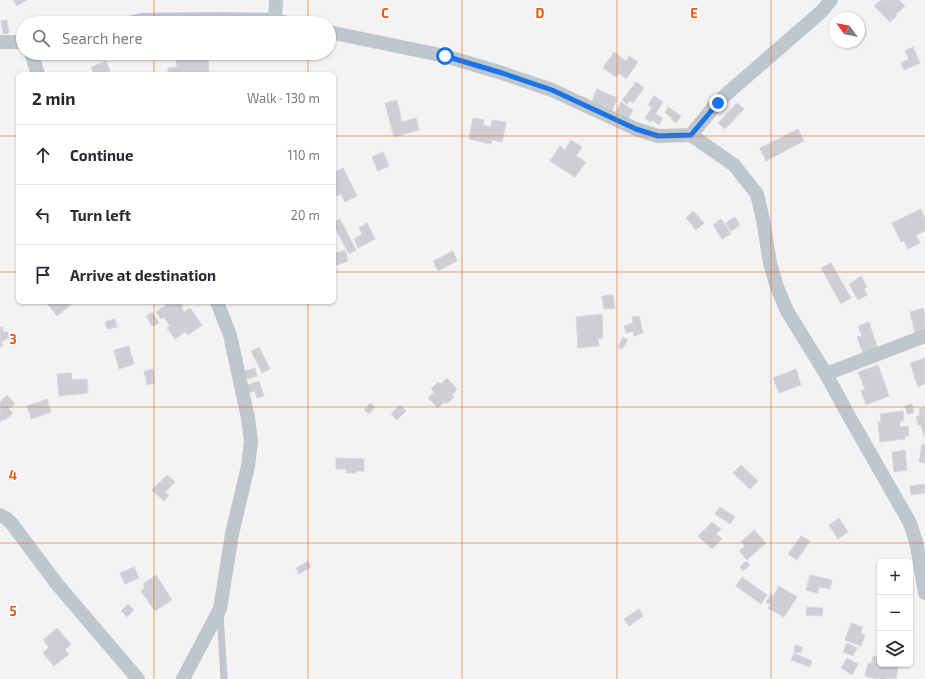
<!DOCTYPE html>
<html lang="en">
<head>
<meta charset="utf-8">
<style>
	:root { --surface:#fff; --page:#f2f2f3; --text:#2b2b33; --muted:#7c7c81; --line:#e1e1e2 }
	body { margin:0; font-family:"Exo 2",sans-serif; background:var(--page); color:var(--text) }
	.controls { position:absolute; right:12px; bottom:12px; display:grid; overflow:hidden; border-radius:6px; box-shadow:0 1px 3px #0004 }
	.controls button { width:36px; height:36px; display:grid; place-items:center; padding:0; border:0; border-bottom:1px solid var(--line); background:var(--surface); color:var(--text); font:20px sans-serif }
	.compass { position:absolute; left:829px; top:12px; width:36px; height:36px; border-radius:50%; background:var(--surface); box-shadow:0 1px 3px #0004; rotate:303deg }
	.stop { position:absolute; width:12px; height:12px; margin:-9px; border:3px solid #1a73e8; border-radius:50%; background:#fff }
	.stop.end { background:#1a73e8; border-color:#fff; box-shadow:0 1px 4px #0008 }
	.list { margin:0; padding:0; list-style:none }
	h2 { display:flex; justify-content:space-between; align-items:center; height:52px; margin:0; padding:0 16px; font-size:17px }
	h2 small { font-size:13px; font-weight:400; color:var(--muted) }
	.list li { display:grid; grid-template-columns:26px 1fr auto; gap:12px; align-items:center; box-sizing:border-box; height:60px; padding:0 16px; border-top:1px solid var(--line) }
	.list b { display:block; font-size:15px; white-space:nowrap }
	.list em { font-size:13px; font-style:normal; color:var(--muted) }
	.icon { flex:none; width:22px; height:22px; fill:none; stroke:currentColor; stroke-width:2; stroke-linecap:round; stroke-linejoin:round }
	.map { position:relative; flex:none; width:925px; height:679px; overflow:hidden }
	.search { position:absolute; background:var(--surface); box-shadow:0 1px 3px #0004; left:16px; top:16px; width:320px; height:44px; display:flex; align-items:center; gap:10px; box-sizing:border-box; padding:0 14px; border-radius:22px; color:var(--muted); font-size:15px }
	.panel { position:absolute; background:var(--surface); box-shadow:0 1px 3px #0004; left:16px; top:72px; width:320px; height:232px; border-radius:6px }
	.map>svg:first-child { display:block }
	.building { fill:#cdcfd4; stroke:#d7d9dd }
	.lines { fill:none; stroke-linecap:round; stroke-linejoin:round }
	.service { stroke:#bfc7cd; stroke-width:7 }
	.minor { stroke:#bfc7cd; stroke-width:14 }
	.route { stroke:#1a73e8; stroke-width:5 }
	.grid { fill:none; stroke:#e8590c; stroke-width:1; stroke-opacity:0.55 }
	.grid-label { font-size:13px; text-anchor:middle; font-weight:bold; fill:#e8590c; stroke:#fff; stroke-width:3; stroke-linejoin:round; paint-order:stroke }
</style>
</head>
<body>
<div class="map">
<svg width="925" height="679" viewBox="0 0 925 679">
	<rect width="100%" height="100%" fill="#f4f2f3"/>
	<path class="building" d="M13,0h14l-10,6z
		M881,0h18l6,6 -10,9 2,1 -7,6 -16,-16z
		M47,16l3,7h-18z
		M7,20l2,13 -6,1 -2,-13z
		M913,47l7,16 -16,7 -3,-7 8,-4 -4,-8z
		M614,52l12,9 3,-5 9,6 -12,17 -7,-6 -3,4 -13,-9z
		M208,58l1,16h-41v-6l9,-1 -1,-7z
		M106,61l4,10 -7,3h-9l-3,-7z
		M636,82l8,6 -11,15 -3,-2 -3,3 -5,-4z
		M597,89l20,9 -5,12 -20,-9z
		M654,96l9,6 -8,12 8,4 -4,7 -7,-5 -2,2 -5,-4 7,-11 -4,-2z
		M397,100l5,22 14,-4 3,12 -25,7 -9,-34z
		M621,102l12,8 -5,9 -12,-7z
		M737,103l7,6 -19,20 -7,-6z
		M668,107l13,9 -5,7 -5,-4 1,-1 -7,-5z
		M473,118l11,2 -1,5 8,2 1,-7 14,2 -4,20 -10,-2 -1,4 -22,-5z
		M798,129l6,12 -38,20 -6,-13z
		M571,140l11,7 -6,9 10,6 -11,15 -25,-16 10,-15 5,4z
		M383,152l6,14 -11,5 -6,-14z
		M343,168l14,28 -12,6 -4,-8 -4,2 -3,-7v-16z
		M921,209l4,9v13l-9,4 4,8 -12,6 -4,-8 -3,1 -9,-19z
		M693,211l11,12 -8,7 -10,-12z
		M735,217l5,8 -9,6 -6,-8z
		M340,219l16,31 -7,4 -15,-28v-4z
		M721,219l10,15 -9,5 -9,-14z
		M367,223l8,16 -17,9 -4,-9 8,-5 -3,-6z
		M345,250l3,11 -14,5v-12z
		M453,251l4,10 -19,10 -5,-10z
		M831,263l20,35 -10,6 -20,-36z
		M861,276l6,11 -3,2 3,6 -9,5 -9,-16z
		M613,295l2,13 -11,1 -2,-13z
		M46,302h26l1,1 -16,13z
		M167,302h14l2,4 -2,1 3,5 6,-4 12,17 -14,10 -3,-3 -10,7 -8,-11 3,-2 -6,-9 -3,2 -5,-7 10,-7 -1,-1z
		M923,308l2,8v19l-9,2 -6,-25z
		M152,312l7,11 -7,3 -6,-10z
		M602,314l1,24h-5l1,8 -21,2 -2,-31z
		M639,316l4,17 -9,3 -1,-5 -7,2 -2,-7 9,-3 -1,-6z
		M115,319l2,8 -10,2 -2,-7z
		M869,322l9,27 -15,5 -6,-17 5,-1 -4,-10z
		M2,327l2,6 3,-2 3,6 -9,5 2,4 -3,1v-19z
		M623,337l5,3 -6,9 -4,-2z
		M129,346l5,18 -15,5 -5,-19z
		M259,347l11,22 -8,4 -11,-22z
		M925,358v26l-7,3 -8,-24z
		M878,365l11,31 -23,9 -5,-14 4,-2 -7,-17z
		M255,368l2,8 -14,4 -2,-8z
		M153,369l2,14 -8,2 -3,-14z
		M796,369l5,16 -22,8 -6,-15z
		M71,373l1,7 15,-1 1,14 -29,3 -2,-22z
		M447,378l10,11 -5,6 2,2 -8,7 -2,-2 -6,6 -10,-10 6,-6 -3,-3 7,-7 3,2z
		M259,381l5,15 -7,2 -2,-7 -6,2 -2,-8z
		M7,395l8,9 -6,5 4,4 -8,7 -1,-1 -4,3v-20z
		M47,399l4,13 -20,7 -4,-13z
		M370,403l5,4 -6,7 -5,-4z
		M912,404l2,9 -7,1 -2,-8z
		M400,405l6,6 -9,9 -6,-6z
		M925,407v30h-1l-3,-12h-3l-2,-9h4l-1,-7z
		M903,411l1,10h-4v6l8,-1 1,10h-4v3l-25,3 -2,-20h3l-1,-8z
		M922,444h3v19l-6,-1z
		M905,450l2,20 -13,2 -2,-20z
		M336,458l28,1v12h-8v2h-10v-4h-10z
		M741,465l17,16 -8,8 -17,-16z
		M167,475l8,7 -10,10 4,3 -5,6 -12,-11z
		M925,484v9l-14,2 -1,-9z
		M720,507l15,10 -5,7 -15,-10z
		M839,518l9,14 -10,7 -9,-14z
		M712,522l9,7 -5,5 6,5 -10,10 -14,-13z
		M754,530l12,13 -19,17 -8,-9 6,-5 -4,-4z
		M801,536l9,5 -13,19 -9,-6z
		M308,561l3,6 -12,7 -3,-6z
		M746,561l4,4 -7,6 -3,-4z
		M134,567l5,11 -14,6 -5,-11z
		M156,575l16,25 -17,11 -14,-20 4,-3 -2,-4z
		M810,575l22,5 -2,9 -11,-2 -1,6 -12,-3z
		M742,577l25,18 -6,9 -25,-18z
		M779,586l18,11 -13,20 -16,-9 2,-4 -4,-2 5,-8 2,2z
		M128,604l6,6 -7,7 -6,-6z
		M807,607l16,1 -1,8 -16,-1z
		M639,609l4,7 -14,10 -5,-7z
		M851,623l12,4 -2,6 4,2 -4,11 -16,-6z
		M57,628l14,16 -6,6 4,4 -15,12 -11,-13 6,-6 -6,-7z
		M847,643l10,5 -4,8 -10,-4z
		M795,645l7,2 -1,6 -7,-1z
		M794,653l18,8 -2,6 -19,-7z
		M873,656l7,1v7h8v2l10,2 -2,11 -9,-1 -1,1h-9l-12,-3 3,-13 3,1z
		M847,658l11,6 -6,11 -11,-7z"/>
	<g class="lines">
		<path class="service" d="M220,614l4,65"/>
		<path class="minor" d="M275,20l1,-20
			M129,23l12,-3 80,-1 54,1 14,3
			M329,32l116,24 57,17 50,17 84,39 22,7 33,-1 43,30 23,29 6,26 7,43 7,24 10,24 39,63 24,44 60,105 6,19 4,21 5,30
			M0,42h23
			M31,53l7,21
			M691,135l26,-32 14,-13 90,-78 10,-12
			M826,374l99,-38
			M0,515l7,4 5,5 45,60 81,95
			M183,679l37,-70 12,-75 16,-68 3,-24 -3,-24 -18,-83 -13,-33"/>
	</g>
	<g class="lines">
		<path class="route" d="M445,56l57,17 50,17 84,39 22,7 33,-1 27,-32"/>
	</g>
	<path class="grid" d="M154,0v23M308,0v23M462,0v679M617,0v679M771,0v679M154,53v21M308,53v21M0,136h18M334,136h591M0,272h18M334,272h591M154,302v377M308,302v377M0,407h925M0,543h925"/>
	<g class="grid-label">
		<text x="385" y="18">C</text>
		<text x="540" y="18">D</text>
		<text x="694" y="18">E</text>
		<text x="13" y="344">3</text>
		<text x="13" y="480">4</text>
		<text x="13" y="616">5</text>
	</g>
</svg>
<div class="controls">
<button>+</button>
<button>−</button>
<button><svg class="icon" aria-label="layers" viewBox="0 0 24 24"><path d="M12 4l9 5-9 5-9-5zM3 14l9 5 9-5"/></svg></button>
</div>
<svg class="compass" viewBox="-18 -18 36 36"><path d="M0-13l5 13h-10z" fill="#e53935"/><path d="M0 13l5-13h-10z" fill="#7c7c81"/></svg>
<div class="stop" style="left:445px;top:56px"></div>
<div class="stop end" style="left:718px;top:103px"></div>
<div class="search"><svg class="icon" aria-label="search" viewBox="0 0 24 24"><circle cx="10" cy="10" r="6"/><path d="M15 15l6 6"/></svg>Search here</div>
<section class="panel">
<h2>2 min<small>Walk · 130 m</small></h2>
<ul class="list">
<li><svg class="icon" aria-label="ahead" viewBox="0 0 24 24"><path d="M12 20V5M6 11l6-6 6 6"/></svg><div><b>Continue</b></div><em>110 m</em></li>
<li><svg class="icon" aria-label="left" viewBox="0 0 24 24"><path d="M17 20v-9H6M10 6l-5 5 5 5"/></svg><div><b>Turn left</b></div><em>20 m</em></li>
<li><svg class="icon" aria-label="arrive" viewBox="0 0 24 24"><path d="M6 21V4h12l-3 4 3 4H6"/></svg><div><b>Arrive at destination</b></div></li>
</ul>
</section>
</div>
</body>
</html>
